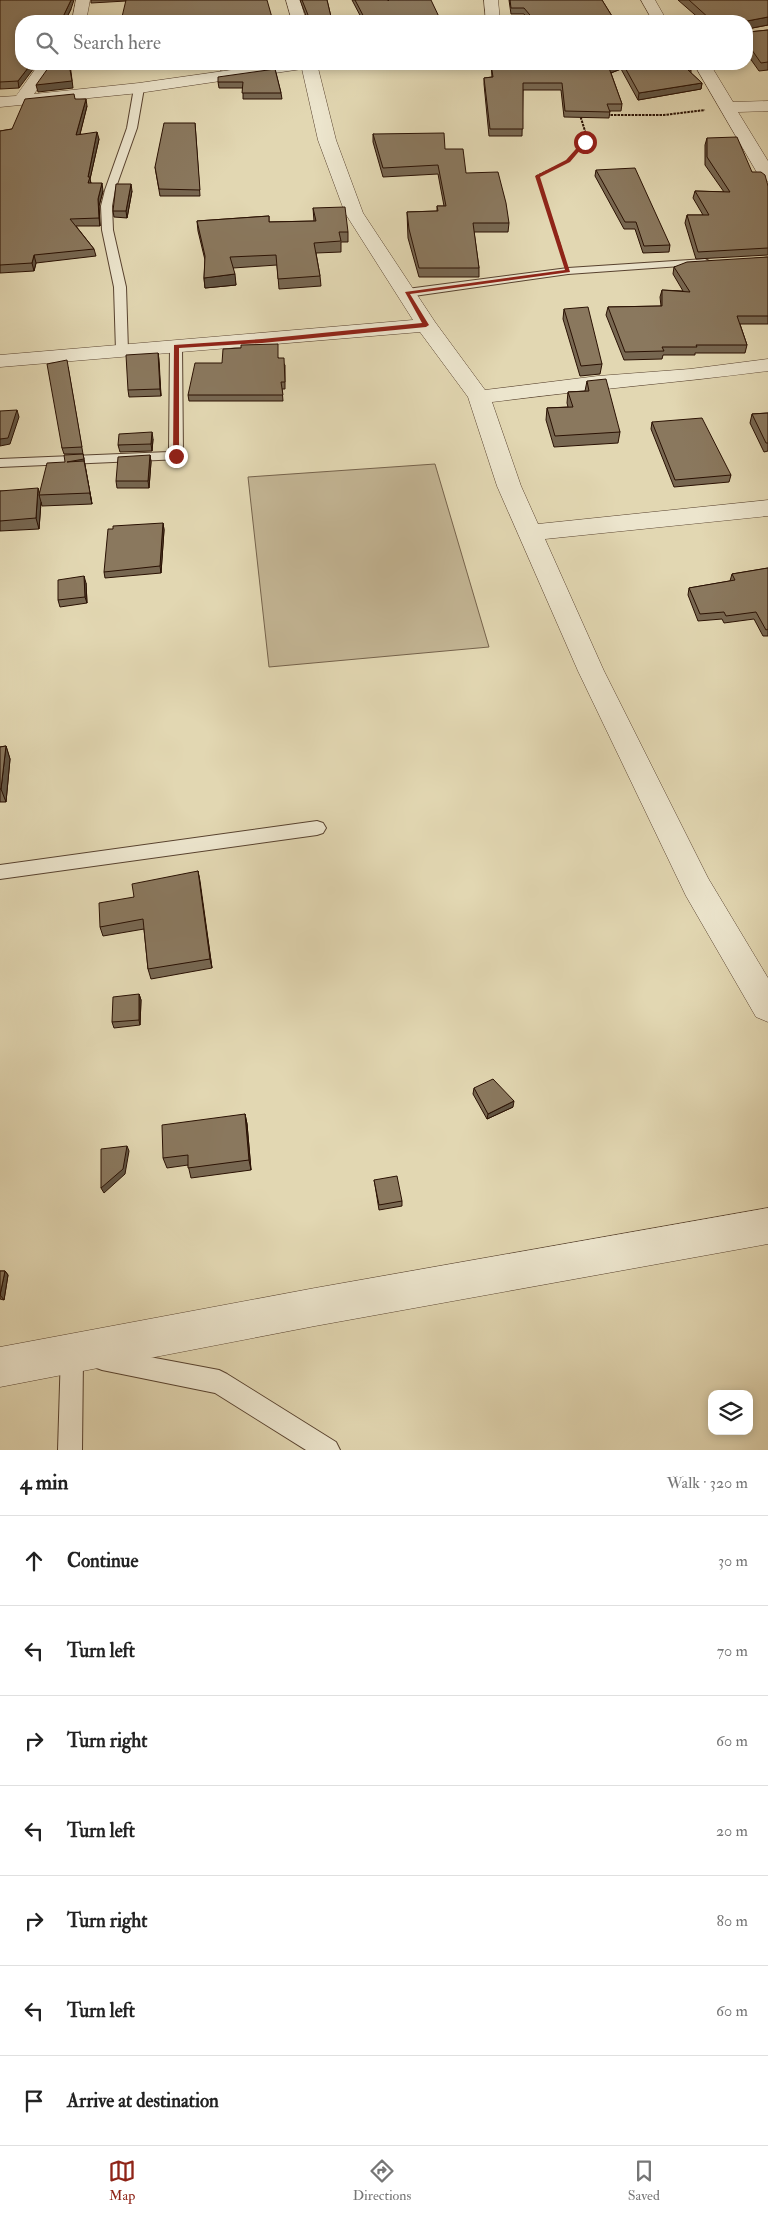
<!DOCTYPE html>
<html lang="en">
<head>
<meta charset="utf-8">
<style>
	:root { --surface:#fff; --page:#f6f6f6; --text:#222; --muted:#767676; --line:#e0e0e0; --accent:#8f2418 }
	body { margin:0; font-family:"IM FELL Double Pica",serif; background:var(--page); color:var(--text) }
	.controls { position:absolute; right:15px; bottom:15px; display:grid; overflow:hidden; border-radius:10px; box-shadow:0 2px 8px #0003 }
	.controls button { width:45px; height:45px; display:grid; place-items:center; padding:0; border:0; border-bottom:1px solid var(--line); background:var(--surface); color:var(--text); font:25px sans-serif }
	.stop { position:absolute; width:15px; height:15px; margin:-11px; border:4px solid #8f2418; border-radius:50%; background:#fff }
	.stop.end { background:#8f2418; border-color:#fff; box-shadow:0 1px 5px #0008 }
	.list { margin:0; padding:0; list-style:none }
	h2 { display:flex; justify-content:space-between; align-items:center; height:65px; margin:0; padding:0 20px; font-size:21px }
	h2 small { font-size:16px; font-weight:400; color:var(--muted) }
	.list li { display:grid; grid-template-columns:32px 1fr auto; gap:15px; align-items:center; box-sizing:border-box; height:90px; padding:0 20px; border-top:1px solid var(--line) }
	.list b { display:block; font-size:19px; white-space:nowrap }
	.list em { font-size:16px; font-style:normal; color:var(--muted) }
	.icon { flex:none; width:28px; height:28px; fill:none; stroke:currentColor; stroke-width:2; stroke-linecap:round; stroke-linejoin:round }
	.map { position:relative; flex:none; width:768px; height:1450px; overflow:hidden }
	.search { position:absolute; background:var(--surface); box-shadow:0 2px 8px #0003; left:15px; right:15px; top:15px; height:55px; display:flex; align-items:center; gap:12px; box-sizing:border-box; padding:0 18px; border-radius:20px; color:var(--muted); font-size:19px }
	.sheet { height:695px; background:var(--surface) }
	nav { display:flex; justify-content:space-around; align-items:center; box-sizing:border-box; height:70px; border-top:1px solid var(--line); background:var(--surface); font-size:14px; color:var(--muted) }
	nav a { display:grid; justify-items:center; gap:2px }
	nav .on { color:var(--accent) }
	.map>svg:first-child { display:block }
	.green { fill:#c3b594; stroke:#76634c }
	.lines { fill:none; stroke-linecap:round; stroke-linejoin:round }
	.lane-casing { stroke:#58422f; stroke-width:2 }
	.street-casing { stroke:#58422f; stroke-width:1 }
	.path-far1 { stroke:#2a1103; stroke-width:2; stroke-dasharray:2.5 1; stroke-linecap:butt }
	.path { stroke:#2a1103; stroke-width:2.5; stroke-dasharray:3 2; stroke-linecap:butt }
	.lane { fill:#ece5cd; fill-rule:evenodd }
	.street { fill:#ece5cd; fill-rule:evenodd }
	.wall { fill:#776751; stroke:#2a1103 }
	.shaded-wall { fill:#615442; stroke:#2a1103 }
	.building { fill:#8a785e; stroke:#2a1103 }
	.route { fill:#8f2418 }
</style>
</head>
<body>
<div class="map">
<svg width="768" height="1450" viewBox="0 0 768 1450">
	<rect width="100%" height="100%" fill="#e2d7b2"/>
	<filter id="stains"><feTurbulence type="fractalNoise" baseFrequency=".004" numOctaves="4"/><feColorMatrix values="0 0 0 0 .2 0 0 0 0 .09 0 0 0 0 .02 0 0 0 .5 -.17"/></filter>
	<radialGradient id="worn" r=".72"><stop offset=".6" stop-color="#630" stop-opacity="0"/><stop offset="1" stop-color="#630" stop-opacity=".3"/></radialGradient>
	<path class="green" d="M435,464l54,183 -220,20 -21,-190z"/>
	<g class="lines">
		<defs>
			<path id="lane" d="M139,85l5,3 -7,40 -22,62 -3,16 1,24 13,57 2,64 -6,4 -6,-4 -2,-64 -12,-57 -1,-24 4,-16 22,-62 7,-40z
				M705,259l6,3 -2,2 -141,10 -161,23 -6,-4 6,-4 161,-21z
				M176,342l6,4 1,110 -2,3 -181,8v-8l169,-7 1,-106z
				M317,821l6,2 3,5 -3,5 -6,2 -317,44v-14z
				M72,1341l10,4 3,8 -2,5 -1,92h-24l3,-98 3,-8z
				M102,1348l117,22 8,4 109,68 4,8h-34l-91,-57 -113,-23 -8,-3 -3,-8 3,-8z"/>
			<path id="street" d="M76,0h14l-4,21h-14z
				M286,0h14l6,21h-14z
				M484,0h14l2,21h-14z
				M641,0h14l12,21h-14z
				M39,64h16l-21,30 105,-11 134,-19h44l19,76 27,73 72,109 50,68 113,-14 92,-7 78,-10v12c-92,12 -184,19 -276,31l29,84 17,38 230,-24v16l-223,23 59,132 104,207 60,100v44l-12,-5 -70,-121 -108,-225 -81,-185 -29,-89 -48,-65 -420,35v-12l413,-35 -68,-107 -27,-73 -16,-71 -163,24 -139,14v-10l16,-1z
				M694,64h16l23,38 35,-1v10l-30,1 30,49v20l-6,-1 -3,-4z
				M768,1208v36l-453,82 -315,61v-40l315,-59z"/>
		</defs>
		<use href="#lane" class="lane-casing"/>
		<use href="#street" class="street-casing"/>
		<path class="path-far1" d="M607,115h57l41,-5
			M557,237l-20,-61 31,-15 17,-19v-11l-5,-16"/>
		<path class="path" d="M557,236l6,20"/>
		<use href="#lane" class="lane"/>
		<use href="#street" class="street"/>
	</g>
	<path class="wall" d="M0,0l71,9 -6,12h-44l-2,67 -19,1z
		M91,0h176l-141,1 -35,2z
		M300,0h27l5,21h-26v-5z
		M352,0h36v1l53,20h-78z
		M509,0h93l13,21h-86l-5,-7h-13z
		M678,0h90v25l-21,4v-8h-45z
		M747,30l2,2 19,-2v40l-9,1 -12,-17z
		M115,64h42l-1,4h-40z
		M491,64h193l7,6v3l11,10 -1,6 -63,11 -17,-31 -10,4 11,31 -1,7h-11l-1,7 -45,-1 -3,-27h-38l-1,46h-33l-5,-52v-6l8,-1z
		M275,69l6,24 1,6h-39v-11h-24l-1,-6z
		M75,99l12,7 -7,28 19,5 -9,40 1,4 12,8 -4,15 1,20h-24l18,23 2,7 -60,7 -2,8 -34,2v-142l12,-2z
		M195,123l5,73h-40l-5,-29z
		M373,134l72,15 64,74 -1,9h-34l5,36v9h-60l-11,-39 -1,-26 30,-1v-5h7l-6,-32 -55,3 -10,-35z
		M707,138l45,34 16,14v69l-72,4 -11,-36 2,-8h16l-10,-17 2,-7 29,1 -19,-27v-20z
		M596,170l74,75 -1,7 -26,1 -8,-24h-11l-29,-53z
		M132,191l-5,27 -13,-1 -1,-6z
		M313,208l35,24v10h-7v10l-25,1 4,23 1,10 -42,3 -2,-24 -44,3 3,17 -31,3 -1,-10 1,-18 -7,-29 -1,-10 72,-5v6l45,-1z
		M768,257v67h-28l7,21 -2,8h-50v2h-32l-1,4 -38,1 -18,-45 2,-8 53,-1 -1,-9 2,-7 21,1 -10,-17 1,-7z
		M564,309l38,55 -2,10 -20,2 -17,-57z
		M158,353l3,43 -32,1 -1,-7z
		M279,358l6,7v24h-3l1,12h-94l-1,-6 34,-32z
		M68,367l15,87h-19l-2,-6z
		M587,381l33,51 -2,11 -64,4 -8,-27 1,-12 21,-1 -1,-4 1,-11 17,-1z
		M768,413v38l-4,1 -14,-29 2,-9z
		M652,422l79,53 -2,7 -55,5 -23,-58z
		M153,439l-1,12 -32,1 -2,-7z
		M83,454l9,50 -50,2 -1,-4 -2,27 -39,2v-40l39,2 26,-31z
		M150,455l1,7 -2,26h-32l-1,-7z
		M163,523l1,7 -3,43 -56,5 -1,-6z
		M768,568v68h-5l-9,-17 -30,4 -2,-4 -24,2 -10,-26 1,-7 41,-7 2,-7z
		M86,583l1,20 -27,4 -2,-7z
		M6,746l4,13 -4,43h-6v-55z
		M198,871l14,97 -61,11 -3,-10 -4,-40 -41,7 -3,-9 34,-30z
		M139,994l2,6 -1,25 -26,3 -2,-6z
		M474,1088l39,19 -26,12 -14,-25z
		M245,1114l2,10 4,46 -60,8 -3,-13 -21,3 -4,-10z
		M374,1180l28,21v5l-23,4 -4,-25z
		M0,1271h5l3,4 -4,25 -4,-1z"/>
	<path class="shaded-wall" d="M71,0h3l-3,9 -6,12h-4z
		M727,17l-1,4h-16v-2z
		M768,17v8l-21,4v-8z
		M31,64h6l-18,24 -1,-7z
		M70,64l3,24 -35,4 -2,-7z
		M219,64h42l-41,6z
		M618,64h3v5l-13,5 1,-6z
		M702,83l-1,6 -63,11 1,-7z
		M86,99l1,7 -9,36 -2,-7z
		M97,132l2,7 -9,40 1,5 -3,-1v-6z
		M102,183l1,8 -4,15 1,20 -1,-8 -1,-19z
		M131,184l1,7 -5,27 -1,-7z
		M34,255l2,8 -2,8 -2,-8z
		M235,274l1,11 -31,3 -1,-10z
		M158,353l1,6 2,37 -1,-7z
		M17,410l2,7 -9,27 -10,2v-7z
		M152,432l1,7 -1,12 -1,-7z
		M83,454l2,11 7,39 -2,-11 -23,-31z
		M150,455l1,7 -2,26 -1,-7z
		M38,488l2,7h-1l2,7 -2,27 -3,-11z
		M163,523l1,7 -3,43 -1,-7z
		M84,576l2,7 1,20 -2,-6z
		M6,746l4,13 -4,43 -5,-13z
		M198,871l2,10 12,87 -2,-9z
		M139,994l2,6 -1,25 -1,-5z
		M514,1101l-1,6 -26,12 1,-5z
		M245,1114l2,10 4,46 -2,-10z
		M127,1146l2,5 -4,23 -21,19 -3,-5z
		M5,1271l3,4 -4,25 -4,-5z"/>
	<path class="building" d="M0,0h71l-10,21h-40v43h10l-13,17 -18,1z
		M126,0h141l6,21h-152z
		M302,0h25l5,21h-24l-2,-4 2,-2z
		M355,0h33v1l1,-1h42l10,21h-75z
		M510,0h92l13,21h-80l-11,-13h-13z
		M689,0h79v17l-21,4v9v-9h-17l-3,-4 -17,2z
		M747,30l2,2 19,-2v32l-7,1 -14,-20z
		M51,64h18l3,17 -36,4z
		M491,64h127l-9,4 13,36h-15l3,8 -45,-1 -3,-28h-39v46h-33l-6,-51 9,-1z
		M623,64h61l7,6h-3l14,13 -63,10z
		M275,69l6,24h-39l1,-11h-25v-5z
		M74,94l1,5h11l-10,36 21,-3 -9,45h2l-2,6h14l-4,16 1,19 -29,1 24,30 -60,6 -2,8 -32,2v-134l12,-2 13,-30z
		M164,123h31l5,67 -41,-1 -4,-22z
		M444,133l1,16h18l3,24 32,-1 8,31 3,20h-36l6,45h-60l-10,-39 -2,-17 31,-1 -1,-5h9l-8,-41 -55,3 -10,-34z
		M737,137l15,35h9l4,3 3,11v62l-70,4 -11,-37h22l-14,-24 35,1 -23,-35v-19z
		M635,168l35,77 -26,1 -8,-24h-11l-29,-52z
		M116,184h15l-5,27h-13z
		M345,207l3,25h-9l2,9 -27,2 6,33 -42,3 -2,-24 -46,2 5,17 -31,4 1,-22 -8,-35 72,-5v6l47,-1 -3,-13z
		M768,257v59h-31l10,29h-51l1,2h-35l2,4 -39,1 -17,-45 54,-1v-16l28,2 -16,-25 13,-5z
		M588,307l14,57 -21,2 -17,-57z
		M278,344v14h6l1,24h-4l2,13h-95l7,-32h27l1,-14 18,-1v-3z
		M158,353l2,36 -32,1 -2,-35z
		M67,360l15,87 -20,1 -15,-84z
		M606,379l14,53 -65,4 -8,-28 26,-1 -5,-15 21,-1 -2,-10z
		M17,410l-9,28 -8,1v-28z
		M768,413v30h-2l-14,-29z
		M702,418l29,57 -56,5 -23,-58z
		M152,432l-1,12 -33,1 1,-11z
		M83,454l1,5 -17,3 17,-1 6,32 -51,2 8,-32 18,-1 -1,-7z
		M150,455l-2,26h-32l2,-24z
		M38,488l-2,30 -36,3v-30z
		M163,523l-3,43 -56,6 4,-43h5v-3z
		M768,568v61l-2,1 -10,-18 -30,4 -2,-4 -24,2 -11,-26 46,-8 -3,-6z
		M84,576l1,21 -27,3v-20z
		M6,746l-5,43h-1v-42z
		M198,871l12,88 -62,10 -5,-50 -43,8 -1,-24 35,-6 -2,-13z
		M139,994v26l-27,2 1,-25z
		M493,1079l21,22 -26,13 -14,-26z
		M245,1114l4,46 -61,8v-13l-25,3 -1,-33z
		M127,1146l-4,23 -22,19v-39z
		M397,1176l5,25 -23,4 -5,-25z
		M0,1271h5l-5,24z"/>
	<path class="route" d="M583,141l4,1 -17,20 -30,15 30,95 -160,22 19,31 -3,2 -164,16 -83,5v108l-6,1 1,-112 88,-6 160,-16 -17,-31 160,-22 -30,-94 31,-16z"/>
	<rect width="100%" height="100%" filter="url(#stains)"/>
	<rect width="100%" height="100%" fill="url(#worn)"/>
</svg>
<div class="controls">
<button><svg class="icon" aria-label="layers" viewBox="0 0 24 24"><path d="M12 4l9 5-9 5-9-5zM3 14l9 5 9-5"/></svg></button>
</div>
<div class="stop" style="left:585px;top:142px"></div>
<div class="stop end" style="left:176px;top:456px"></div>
<div class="search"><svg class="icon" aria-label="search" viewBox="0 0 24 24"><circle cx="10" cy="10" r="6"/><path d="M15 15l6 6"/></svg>Search here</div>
</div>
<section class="sheet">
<h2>4 min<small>Walk · 320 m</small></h2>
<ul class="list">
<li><svg class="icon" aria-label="ahead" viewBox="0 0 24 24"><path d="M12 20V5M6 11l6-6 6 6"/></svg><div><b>Continue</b></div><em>30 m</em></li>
<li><svg class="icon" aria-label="left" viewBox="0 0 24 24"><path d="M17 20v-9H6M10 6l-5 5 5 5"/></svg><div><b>Turn left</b></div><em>70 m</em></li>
<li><svg class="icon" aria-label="right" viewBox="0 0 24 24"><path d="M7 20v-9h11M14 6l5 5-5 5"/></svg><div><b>Turn right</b></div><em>60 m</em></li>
<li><svg class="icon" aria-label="left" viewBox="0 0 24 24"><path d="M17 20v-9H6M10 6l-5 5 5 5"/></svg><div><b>Turn left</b></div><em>20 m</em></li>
<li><svg class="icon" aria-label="right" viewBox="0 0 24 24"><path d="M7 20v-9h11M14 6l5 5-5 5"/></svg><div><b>Turn right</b></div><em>80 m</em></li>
<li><svg class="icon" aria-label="left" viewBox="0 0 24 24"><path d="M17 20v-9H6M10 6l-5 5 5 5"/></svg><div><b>Turn left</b></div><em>60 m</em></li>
<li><svg class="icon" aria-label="arrive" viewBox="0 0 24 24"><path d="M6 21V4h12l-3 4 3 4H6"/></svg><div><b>Arrive at destination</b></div></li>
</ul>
</section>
<nav>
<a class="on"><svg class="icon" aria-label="map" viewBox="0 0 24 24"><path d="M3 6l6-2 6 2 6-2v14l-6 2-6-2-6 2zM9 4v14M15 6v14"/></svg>Map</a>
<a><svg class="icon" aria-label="directions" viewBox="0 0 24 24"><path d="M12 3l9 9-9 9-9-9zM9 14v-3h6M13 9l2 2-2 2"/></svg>Directions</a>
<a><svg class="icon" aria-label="saved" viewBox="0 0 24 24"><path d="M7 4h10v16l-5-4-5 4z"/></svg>Saved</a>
</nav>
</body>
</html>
